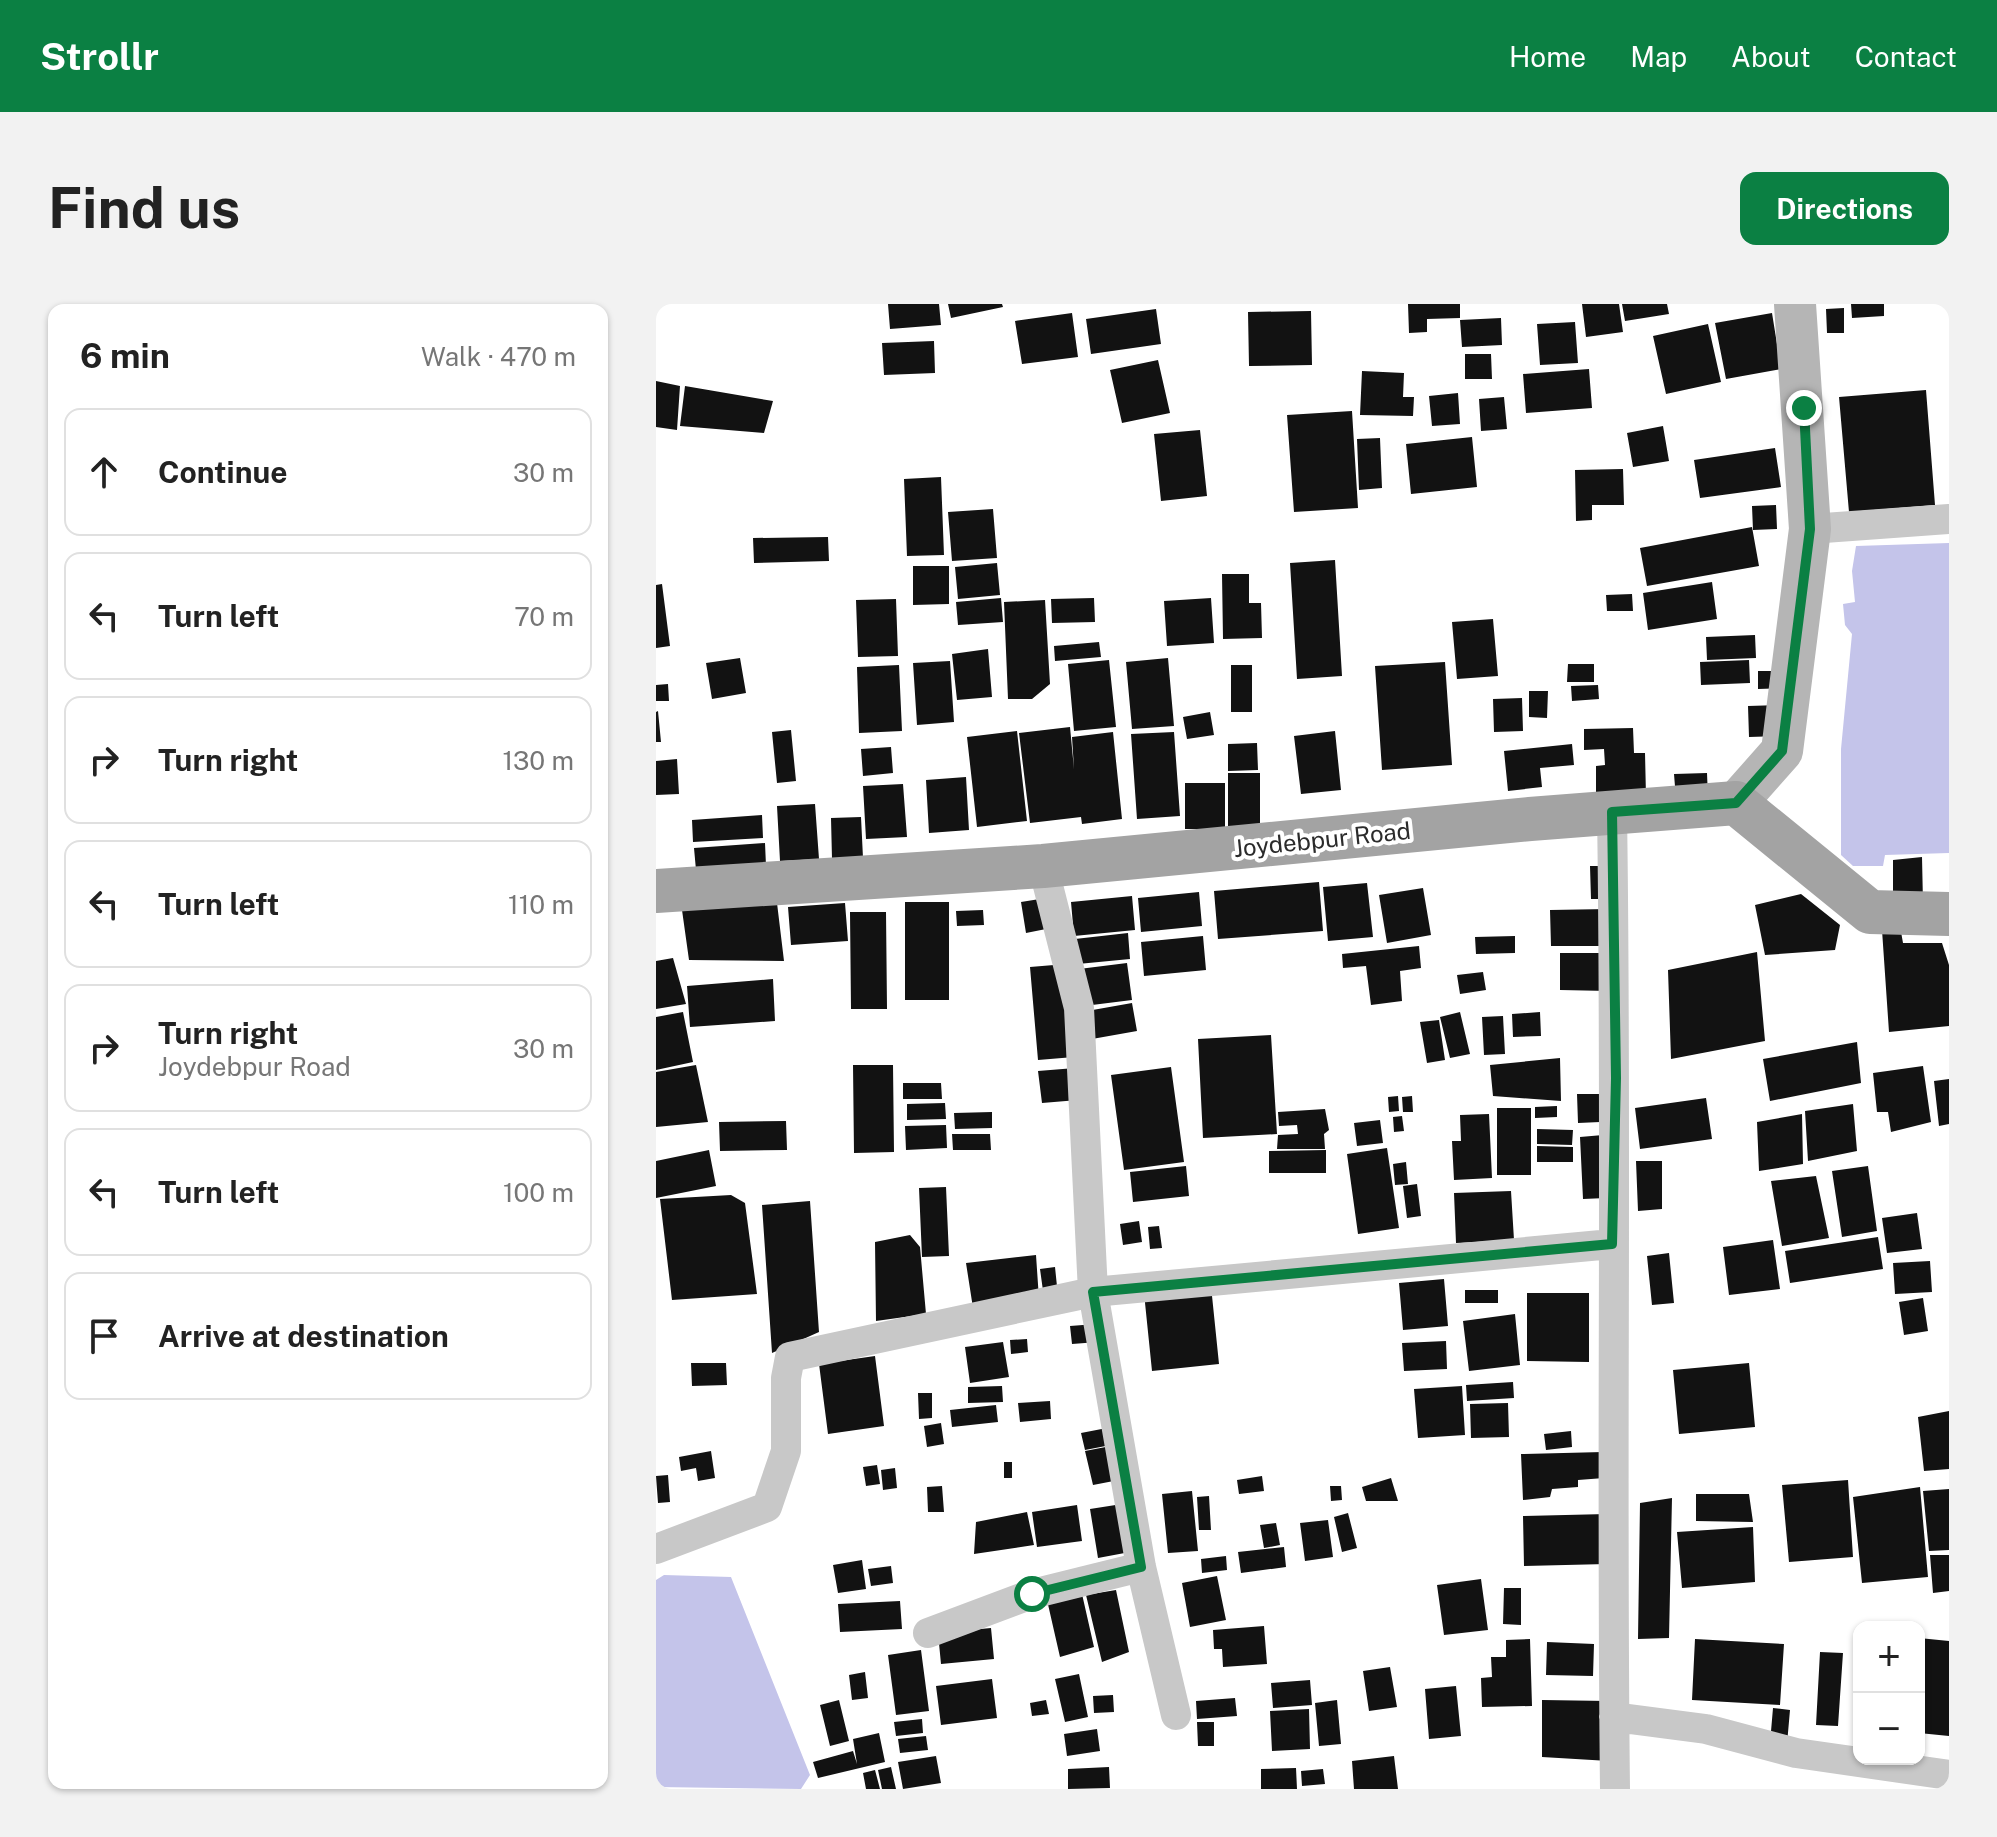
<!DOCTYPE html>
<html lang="en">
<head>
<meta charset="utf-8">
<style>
	:root { --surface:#fff; --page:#f2f2f2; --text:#222; --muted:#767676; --line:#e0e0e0; --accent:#0b8043 }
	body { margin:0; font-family:"Public Sans",sans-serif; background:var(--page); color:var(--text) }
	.controls { position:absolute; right:24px; bottom:24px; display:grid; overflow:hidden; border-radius:16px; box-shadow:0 2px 6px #0004 }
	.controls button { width:72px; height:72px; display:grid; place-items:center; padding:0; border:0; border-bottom:2px solid var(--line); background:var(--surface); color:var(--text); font:40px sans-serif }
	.stop { position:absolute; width:24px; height:24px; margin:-18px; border:6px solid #0b8043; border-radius:50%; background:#fff }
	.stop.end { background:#0b8043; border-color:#fff; box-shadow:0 2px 8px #0008 }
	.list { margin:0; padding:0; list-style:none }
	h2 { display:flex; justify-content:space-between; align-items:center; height:104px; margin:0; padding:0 32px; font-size:34px }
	h2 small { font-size:26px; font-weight:400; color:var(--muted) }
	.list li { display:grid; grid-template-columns:52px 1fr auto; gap:24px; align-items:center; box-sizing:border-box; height:128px; margin:0 16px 16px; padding:0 16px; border:2px solid var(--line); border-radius:16px }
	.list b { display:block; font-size:30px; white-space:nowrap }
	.list p { margin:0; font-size:26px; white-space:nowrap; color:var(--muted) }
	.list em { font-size:26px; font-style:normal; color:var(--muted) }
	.icon { flex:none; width:44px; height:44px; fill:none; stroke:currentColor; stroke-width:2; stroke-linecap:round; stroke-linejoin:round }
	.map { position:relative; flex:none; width:1293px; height:1485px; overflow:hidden; border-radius:16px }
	header { display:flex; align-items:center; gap:48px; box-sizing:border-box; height:112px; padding:0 40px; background:var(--accent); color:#fff }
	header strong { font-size:38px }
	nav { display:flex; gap:44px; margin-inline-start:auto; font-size:28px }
	.intro { display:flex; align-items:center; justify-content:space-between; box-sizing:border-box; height:192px; padding:0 48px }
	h1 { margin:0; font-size:56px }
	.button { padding:20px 36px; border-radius:16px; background:var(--accent); color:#fff; font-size:28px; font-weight:700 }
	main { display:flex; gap:48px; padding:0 48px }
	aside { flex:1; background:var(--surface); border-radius:16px; box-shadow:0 2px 6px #0004 }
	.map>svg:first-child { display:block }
	.water { fill:#c4c4ea }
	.building { fill:#121212 }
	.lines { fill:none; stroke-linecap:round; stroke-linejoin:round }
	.street { stroke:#c8c8c8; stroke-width:30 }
	.secondary { stroke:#b5b5b5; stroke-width:42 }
	.primary { stroke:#a3a3a3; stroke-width:44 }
	.route { stroke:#0b8043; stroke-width:10 }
	.labels { text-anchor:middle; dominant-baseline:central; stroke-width:8; stroke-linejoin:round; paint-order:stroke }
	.street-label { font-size:24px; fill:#2b2b2b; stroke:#fff }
</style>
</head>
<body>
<header>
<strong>Strollr</strong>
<nav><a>Home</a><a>Map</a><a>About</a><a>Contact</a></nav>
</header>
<div class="intro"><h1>Find us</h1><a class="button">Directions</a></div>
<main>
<aside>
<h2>6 min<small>Walk · 470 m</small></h2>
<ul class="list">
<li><svg class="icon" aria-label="ahead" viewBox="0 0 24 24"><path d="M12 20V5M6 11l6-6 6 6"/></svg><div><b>Continue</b></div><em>30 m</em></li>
<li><svg class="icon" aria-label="left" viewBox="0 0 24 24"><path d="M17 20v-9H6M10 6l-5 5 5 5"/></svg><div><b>Turn left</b></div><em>70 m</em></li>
<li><svg class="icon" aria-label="right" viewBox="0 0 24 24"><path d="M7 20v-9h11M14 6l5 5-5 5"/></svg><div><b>Turn right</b></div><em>130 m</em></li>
<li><svg class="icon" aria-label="left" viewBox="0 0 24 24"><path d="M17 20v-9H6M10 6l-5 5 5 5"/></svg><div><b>Turn left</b></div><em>110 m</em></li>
<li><svg class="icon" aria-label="right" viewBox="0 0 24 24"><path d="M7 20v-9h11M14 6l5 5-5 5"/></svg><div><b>Turn right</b><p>Joydebpur Road</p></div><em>30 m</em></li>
<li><svg class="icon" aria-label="left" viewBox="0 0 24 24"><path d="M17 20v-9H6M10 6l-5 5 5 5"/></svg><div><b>Turn left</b></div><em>100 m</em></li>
<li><svg class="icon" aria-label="arrive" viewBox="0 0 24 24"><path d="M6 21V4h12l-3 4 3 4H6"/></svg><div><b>Arrive at destination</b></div></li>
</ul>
</aside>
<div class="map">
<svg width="1293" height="1485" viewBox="0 0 1293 1485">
	<rect width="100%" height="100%" fill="#fff"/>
	<path class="water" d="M1293,239v310l-64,2 -2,11h-30l-12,-11v-106l11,-115 -7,-9 -2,-21 12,-2 -3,-31 4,-25z
		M8,1271l67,2 79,198 -9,14 -145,-2v-207z"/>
	<path class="building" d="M232,0h51l2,21 -51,4z
		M292,0h54l1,3 -52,11z
		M752,0h52v14l-33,1v13l-18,1z
		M926,0h37l4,28 -37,5z
		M966,0h45l2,10 -44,7z
		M1195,0h33v12l-32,2z
		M1188,4v25h-17l-1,-24z
		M500,5l5,35 -70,10 -5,-35z
		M655,7l1,54 -63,1 -1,-54z
		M416,9l6,44 -56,7 -7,-43z
		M1116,9l9,56 -55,10 -11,-56z
		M845,14l1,27 -40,2 -2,-27z
		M919,18l3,41 -38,2 -3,-41z
		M1052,20l13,58 -55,12 -13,-58z
		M278,37l1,32 -51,2 -2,-32z
		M809,50h26l1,25h-27z
		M502,56l12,53 -48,10 -12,-53z
		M933,65l3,39 -66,5 -3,-39z
		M706,67l42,2 -1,24h11l-1,19 -53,-1z
		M0,77l24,5 -3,44 -21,-3z
		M29,82l88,15 -9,32 -84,-7z
		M1270,86l9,115 -86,7 -10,-115z
		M802,89l2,31 -28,2 -3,-30z
		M848,93l3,32 -26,2 -2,-32z
		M696,107l6,97 -64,4 -7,-97z
		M1007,122l6,35 -36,6 -6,-34z
		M544,126l7,66 -46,5 -7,-67z
		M816,133l5,50 -66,7 -5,-50z
		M724,134l2,50 -23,2 -2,-51z
		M1119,144l6,39 -81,11 -6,-38z
		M967,165l1,36h-32v15l-16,1 -1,-51z
		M285,173l3,78 -37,1 -3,-77z
		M1120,201l1,24 -24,1 -1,-24z
		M337,205l4,49 -45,3 -4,-49z
		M1096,223l7,39 -112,20 -7,-38z
		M172,233l1,24 -75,2 -1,-25z
		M679,256l7,116 -45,3 -7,-116z
		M341,259l3,32 -42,4 -3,-32z
		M257,262h36v38l-36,1z
		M566,270h27v29h12l1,35 -39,1z
		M1056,278l5,37 -69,11 -5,-37z
		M6,280l8,62 -14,2v-63z
		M976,290l1,17h-26l-1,-16z
		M345,294l2,24 -45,3 -2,-23z
		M438,294l1,24 -43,1 -1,-24z
		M555,294l3,45 -47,3 -3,-45z
		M240,295l2,57 -40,1 -2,-57z
		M389,296l5,84 -18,15h-24l-4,-97z
		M837,315l5,57 -41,3 -5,-57z
		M1099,331l1,23 -49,2 -1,-23z
		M443,338l2,15 -46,4 -1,-15z
		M332,345l4,48 -35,3 -5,-46z
		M84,354l6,35 -34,6 -6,-36z
		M512,354l6,68 -42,3 -6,-67z
		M453,356l7,67 -42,4 -6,-67z
		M1093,356l1,23 -49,2 -1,-23z
		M294,357l4,61 -37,3 -4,-62z
		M789,358l7,103 -70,5 -7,-104z
		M912,360h26v18h-27z
		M243,361l3,66 -43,2 -2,-66z
		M575,361h21v47h-21z
		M1102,367h25l1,17 -26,1z
		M12,380l1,17h-13v-16z
		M942,381l1,14 -27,2 -1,-15z
		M873,387h19l-1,27 -18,-1z
		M866,394l1,33 -29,1 -1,-33z
		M1125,401l1,31 -33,1 -1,-31z
		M2,407l3,31h-5v-30z
		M554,408l4,23 -27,4 -4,-22z
		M414,423l4,42 -2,-32 41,-5 9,87 -40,5 -1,-7 -51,6 -11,-90z
		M977,424l1,25h11l1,43 -50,2v-32l9,-1 -1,-16 -20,1v-21z
		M135,426l5,51 -19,2 -5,-51z
		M361,427l10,90 -50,6 -10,-90z
		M679,427l6,59 -40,4 -7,-58z
		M518,428l6,84 -43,3 -6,-85z
		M601,439l1,27 -30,1v-27z
		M916,440l2,21 -34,3 2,19 -34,4 -4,-40z
		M235,443l2,26 -30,3 -2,-27z
		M21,455l2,35 -23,1v-34z
		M572,469h32v53l-32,1z
		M1051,469l1,25 -32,1 -2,-25z
		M310,473l3,53 -40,3 -3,-53z
		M529,479h40v46h-40z
		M247,480l4,53 -41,2 -3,-53z
		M159,500l4,55 -39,2 -3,-55z
		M106,511l1,23 -70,4 -1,-22z
		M205,513l2,41 -31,1 -1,-41z
		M109,539l1,23 -70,4 -2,-22z
		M1266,553l1,46h-30v-43z
		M934,562h16v33h-15z
		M663,578l4,49 -105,8 -4,-48z
		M711,579l6,54 -45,4 -5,-54z
		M767,584l8,47 -44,8 -8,-48z
		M543,588l3,34 -61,6 -3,-34z
		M1145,590l39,31 -5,25 -70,5 -10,-50z
		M476,592l3,34 -61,6 -3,-34z
		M390,594l5,30 -25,5 -5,-31z
		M249,598h44v98h-44z
		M121,599l7,58 -95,-1 -7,-50z
		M189,599l3,38 -57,4 -3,-38z
		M952,605v37h-57l-1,-36z
		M327,606l1,15 -27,1 -1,-15z
		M194,608h36l1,97h-36z
		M1244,622l3,17h39l7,22v61l-60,6 -7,-102z
		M472,629l2,26 -52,5 -3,-25z
		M547,632l3,34 -62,6 -3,-34z
		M859,632v17l-39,1 -1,-17z
		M763,642l2,22 -21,3 2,30 -31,4 -5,-39 -23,2 -1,-14z
		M1101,648l8,89 -94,18 -3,-89z
		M904,649h49v38l-49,-1z
		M17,654l13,46 -30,5v-48z
		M471,659l5,37 -48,6 -5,-37z
		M410,660l8,93 -36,3 -8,-93z
		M827,668l3,18 -26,4 -3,-19z
		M117,675l2,42 -85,6 -3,-41z
		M476,699l5,28 -45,8 -5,-28z
		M27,708l10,50 -37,8v-53z
		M804,708l10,42 -20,4 -10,-41z
		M884,708l1,24 -28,1 -1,-23z
		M847,712l2,38 -21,1 -2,-38z
		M783,716l6,40 -18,3 -7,-41z
		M615,731l6,99 -74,4 -5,-99z
		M1201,738l4,41 -91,18 -7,-42z
		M904,754l1,43 -68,-5 -3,-31z
		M40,761l12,57 -52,5v-55z
		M197,761h40l1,87 -40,1z
		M1267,762l8,56 -40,10 -3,-20h-11l-4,-39z
		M515,763l13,95 -60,8 -13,-95z
		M419,764l3,32 -36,3 -4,-32z
		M1293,775v45l-10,2 -5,-45z
		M247,779h38l1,16h-39z
		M921,790h22l1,28 -22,1z
		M742,792l1,15 -10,1 -1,-15z
		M756,792l1,16h-10l-1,-15z
		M1050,794l6,41 -72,10 -5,-41z
		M289,799l1,16 -39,1v-16z
		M1197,800l4,47 -49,10 -3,-50z
		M901,802v11l-22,1v-11z
		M841,804h34v67h-34z
		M669,805l4,21 -5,4 1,15h-48l1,-14 20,-1 -1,-9 -18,1 -1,-14z
		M336,808v16l-37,1 -1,-16z
		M833,810l3,64 -38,2 -2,-39h9l-1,-26z
		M1146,810l1,50 -44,7 -2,-49z
		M746,812l2,15 -10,1 -1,-15z
		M724,816l3,23 -26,3 -3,-23z
		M130,817l1,29 -67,1 -1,-29z
		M290,821l1,23 -41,2 -1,-24z
		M881,825l36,1 -1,15 -35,-1z
		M296,830h38l1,16h-38z
		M947,831l3,63 -23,1 -3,-62z
		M881,842l36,1v15h-36z
		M731,844l12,80 -41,6 -11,-80z
		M53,846l7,36 -60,12v-37z
		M670,846v23h-57v-22z
		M980,857h26v48l-24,2z
		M750,858l2,22 -13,1 -2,-21z
		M530,862l3,30 -56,6 -3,-30z
		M1212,862l9,65 -35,6 -10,-66z
		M1160,872l13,62 -47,8 -11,-65z
		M761,880l4,32 -14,2 -4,-32z
		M290,883l3,69 -27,1 -3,-69z
		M855,887l3,49 -58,3 -2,-50z
		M75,891l14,8 12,91 -85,6 -12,-101z
		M154,897l9,131 -47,21 -10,-148z
		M1261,909l5,36 -35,4 -5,-35z
		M483,917l3,21 -19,3 -3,-21z
		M503,922l3,22 -12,1 -2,-22z
		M254,931l10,12 6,67 -50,7 -1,-79z
		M1222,933l5,32 -93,14 -5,-32z
		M1117,936l7,49 -51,6 -6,-48z
		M1013,949l5,50 -22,2 -5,-49z
		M380,951l3,44 -66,9 -7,-45z
		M1274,957l2,31 -37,2 -2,-31z
		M399,963l3,29 -14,2 -4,-29z
		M788,975l4,47 -45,4 -4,-47z
		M555,982l8,78 -67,7 -8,-78z
		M809,986h33v13h-33z
		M871,989h62v69l-62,-1z
		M1267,994l5,33 -24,4 -5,-33z
		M859,1010l5,51 -51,6 -6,-50z
		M440,1020l2,18 -26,2 -2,-18z
		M371,1035l1,13 -17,2 -1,-14z
		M790,1037l1,28 -43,2 -2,-28z
		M347,1038l6,35 -39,6 -5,-36z
		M219,1052l9,70 -56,8 -9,-70z
		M35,1059h35l1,22 -35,1z
		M1093,1059l6,64 -76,7 -6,-64z
		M857,1078l1,16 -47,3 -1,-16z
		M346,1082l1,16 -35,1v-16z
		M806,1082l3,49 -47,3 -4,-49z
		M262,1089h14v25l-13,1z
		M394,1097l1,18 -31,3 -2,-19z
		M852,1099l1,34 -38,1 -1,-34z
		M340,1101l2,17 -46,5 -2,-17z
		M1293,1107v58l-25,2 -6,-54z
		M285,1119l3,21 -17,3 -3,-21z
		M456,1123l4,17 -31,6 -4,-17z
		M915,1127l1,16 -26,3 -2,-16z
		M460,1141l8,34 -31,6 -8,-34z
		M55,1147l4,27 -17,3 -2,-13 -15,3 -2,-14z
		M947,1148l1,26 -26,2v7l-26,2 -2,8 -27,3 -2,-46z
		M348,1158h8v16h-8z
		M221,1161l3,19 -14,2 -3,-19z
		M239,1164l2,20 -14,2 -2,-20z
		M12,1171l2,27 -12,1 -2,-27z
		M606,1172l2,15 -25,3 -2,-14z
		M735,1174l7,23h-32l-4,-14z
		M1192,1176l5,77 -64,5 -7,-77z
		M286,1182l2,26h-16l-1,-25z
		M674,1182h11l1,14 -11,1z
		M1264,1183l8,90 -66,6 -9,-86z
		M1293,1185v61l-20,1 -6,-60z
		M536,1187l6,60 -30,2 -6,-59z
		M1040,1190h53l4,28 -57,-1z
		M553,1192l2,34h-12l-2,-33z
		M1016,1194l-3,140 -31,1 2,-136z
		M466,1200l8,48 -32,6 -8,-49z
		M421,1201l5,36 -45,6 -5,-35z
		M371,1208l7,33 -60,9 2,-32z
		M692,1209l9,35 -15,4 -8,-35z
		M951,1210v50l-83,2 -1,-50z
		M672,1216l5,37 -28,4 -5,-38z
		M620,1219l4,22 -16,3 -4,-23z
		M1097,1223l2,55 -73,6 -5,-56z
		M628,1243l2,20 -45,6 -3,-21z
		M1274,1251h19v36l-16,2z
		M570,1252l1,14 -25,3 -1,-14z
		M206,1256l4,29 -28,4 -5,-28z
		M235,1262l2,17 -22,3 -3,-17z
		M561,1272l9,44 -36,7 -8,-44z
		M825,1275l7,51 -44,5 -7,-50z
		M848,1284h17v37l-18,-1z
		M460,1286l13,62 -27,10 -16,-67z
		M426,1290l12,53 -34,10 -13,-57z
		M244,1297l2,28 -62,3 -2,-28z
		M608,1322l3,38 -44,3 -1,-18h-8l-1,-19z
		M335,1324l3,31 -53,5 -3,-31z
		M1263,1334l30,3v95l-30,-3z
		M874,1335l2,67 -50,1 -1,-29 11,-1 -1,-20h15v-17z
		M1039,1335l89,5 -4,61 -88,-5z
		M891,1338l47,2 -1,32 -47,-1z
		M265,1346l8,61 -33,4 -8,-60z
		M1164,1348l23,1 -5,73 -22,-1z
		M734,1363l7,40 -28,4 -6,-40z
		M209,1368l3,26 -16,2 -3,-25z
		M423,1370l9,43 -23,5 -10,-43z
		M336,1375l5,39 -56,7 -5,-39z
		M654,1376l2,25 -39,3 -2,-25z
		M800,1382l5,50 -32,3 -4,-50z
		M457,1391l1,17 -20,1 -1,-17z
		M579,1394l2,18 -40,3 -1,-18z
		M183,1396l10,41 -19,5 -10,-41z
		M390,1396l3,14 -17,2 -2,-13z
		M681,1396l4,44 -22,2 -4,-43z
		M886,1396l66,1 1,60 -67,-4z
		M1117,1404l17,2 -3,34 -17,-1z
		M653,1405l1,40 -38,2 -2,-40z
		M266,1415l1,14 -27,3 -2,-14z
		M541,1418h17v24h-16z
		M441,1425l3,22 -33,5 -3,-22z
		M223,1429l6,29 -67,16 -5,-16 40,-11 4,13 -4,-25z
		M270,1432l2,14 -28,3 -2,-14z
		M280,1452l5,27 -38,6 -5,-27z
		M738,1452l4,33h-44l-2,-28z
		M235,1463l5,22h-14l-4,-19z
		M453,1463l1,21 -42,1v-20z
		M640,1464l1,21h-36v-20z
		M667,1465l2,15 -23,2 -1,-15z
		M219,1466l5,19h-14l-3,-16z"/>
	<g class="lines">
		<path class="street" d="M1154,225l139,-10
			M956,508c5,326 -1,651 3,977
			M387,562l36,142 14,284 48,275 35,148
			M0,1245l111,-42 19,-56v-73l4,-21 303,-65 519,-48
			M272,1329l104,-39 109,-27
			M958,1413l92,12 90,24 153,22"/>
		<path class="secondary" d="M1080,499l46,-52 28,-222 -15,-225"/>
		<path class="primary" d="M0,587l387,-25 487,-47 206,-16 134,109 79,2"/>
	</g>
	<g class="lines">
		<path class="route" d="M376,1290l109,-27 -48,-275 519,-48 4,-166 -4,-266 124,-9 46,-52 28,-222 -6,-121"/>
	</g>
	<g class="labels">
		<g class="street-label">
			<text transform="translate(666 535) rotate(-6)">Joydebpur Road</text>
		</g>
	</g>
</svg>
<div class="controls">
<button>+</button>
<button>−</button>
</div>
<div class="stop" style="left:376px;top:1290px"></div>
<div class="stop end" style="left:1148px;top:104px"></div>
</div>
</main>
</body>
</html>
